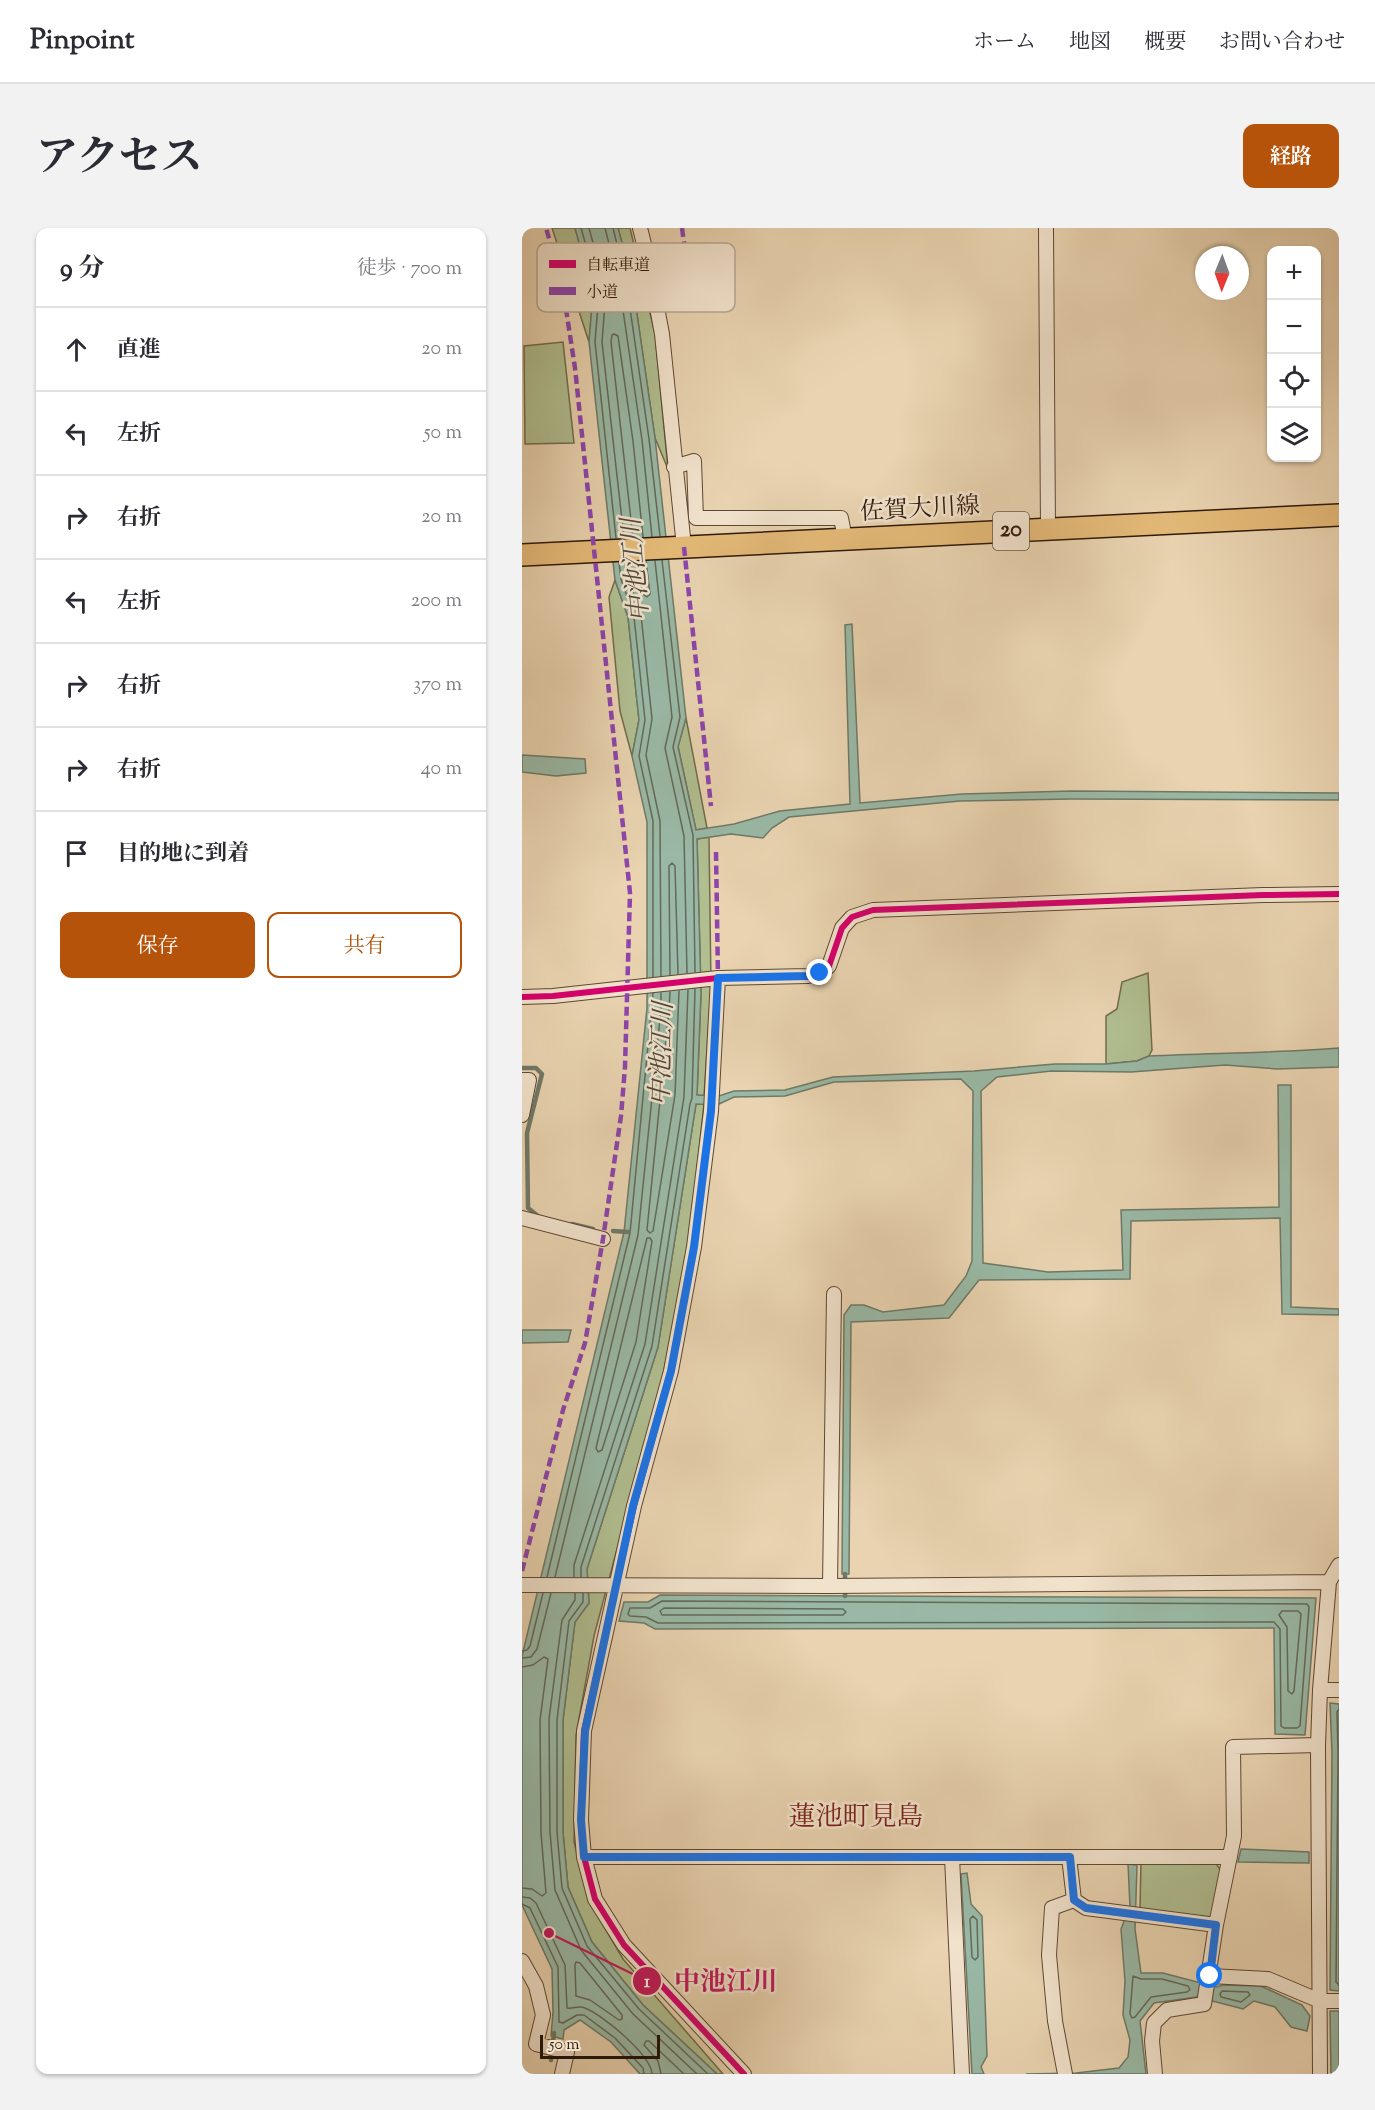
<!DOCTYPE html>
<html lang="ja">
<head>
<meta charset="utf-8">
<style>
	:root { --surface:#fff; --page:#f2f2f3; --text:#2b2b33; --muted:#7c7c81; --line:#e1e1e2; --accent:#b45309 }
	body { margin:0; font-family:"Sorts Mill Goudy","Noto Serif JP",serif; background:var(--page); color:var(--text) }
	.controls { position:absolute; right:18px; top:18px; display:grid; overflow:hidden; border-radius:12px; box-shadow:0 2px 4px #0004 }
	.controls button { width:54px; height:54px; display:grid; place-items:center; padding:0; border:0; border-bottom:2px solid var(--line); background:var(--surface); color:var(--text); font:30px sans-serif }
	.compass { position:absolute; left:673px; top:18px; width:54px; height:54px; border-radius:50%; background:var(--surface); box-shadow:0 2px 4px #0004; rotate:181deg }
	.scale { position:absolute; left:18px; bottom:15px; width:120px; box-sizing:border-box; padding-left:6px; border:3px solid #2f1909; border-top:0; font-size:16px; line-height:21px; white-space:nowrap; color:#2f1909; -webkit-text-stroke:4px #f1e2cc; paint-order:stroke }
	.stop { position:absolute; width:18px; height:18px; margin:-14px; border:4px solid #1a73e8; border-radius:50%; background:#fff }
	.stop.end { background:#1a73e8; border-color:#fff; box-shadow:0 2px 6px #0008 }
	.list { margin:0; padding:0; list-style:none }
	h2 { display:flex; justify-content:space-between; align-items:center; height:78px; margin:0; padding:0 24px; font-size:26px }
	h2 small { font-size:20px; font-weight:400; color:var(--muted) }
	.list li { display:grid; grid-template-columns:39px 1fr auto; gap:18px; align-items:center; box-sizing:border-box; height:84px; padding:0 24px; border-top:2px solid var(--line) }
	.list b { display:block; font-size:22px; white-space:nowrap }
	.list em { font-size:20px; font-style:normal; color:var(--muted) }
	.actions { display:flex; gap:12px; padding:18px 24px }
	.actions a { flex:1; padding:14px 0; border:2px solid var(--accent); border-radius:12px; text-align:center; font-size:21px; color:var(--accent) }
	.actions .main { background:var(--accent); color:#fff }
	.icon { flex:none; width:33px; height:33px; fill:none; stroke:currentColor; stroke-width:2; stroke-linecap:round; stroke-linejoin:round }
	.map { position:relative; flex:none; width:817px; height:1846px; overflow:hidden; border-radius:12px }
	header { display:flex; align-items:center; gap:36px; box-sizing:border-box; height:84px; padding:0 30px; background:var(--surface); border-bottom:2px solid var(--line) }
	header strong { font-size:28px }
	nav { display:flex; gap:33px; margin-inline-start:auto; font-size:21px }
	.intro { display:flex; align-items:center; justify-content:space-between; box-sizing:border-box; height:144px; padding:0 36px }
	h1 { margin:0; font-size:42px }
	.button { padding:15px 27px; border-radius:12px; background:var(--accent); color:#fff; font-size:21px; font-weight:700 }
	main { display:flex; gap:36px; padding:0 36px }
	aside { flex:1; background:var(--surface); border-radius:12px; box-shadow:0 2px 4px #0004 }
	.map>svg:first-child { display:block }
	.green { fill:#b0be90; stroke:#706c4c; stroke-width:1.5 }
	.water { fill:#99b9a6; stroke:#6f7967; stroke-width:1.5 }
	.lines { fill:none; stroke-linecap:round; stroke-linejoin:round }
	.shore { stroke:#646958; stroke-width:1.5 }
	.stream { stroke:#6f7967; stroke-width:4.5 }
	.street-casing { stroke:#5e4833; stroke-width:16 }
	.primary-casing { stroke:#2f1909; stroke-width:24 }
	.street { stroke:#f1e2cc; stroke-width:14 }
	.primary { stroke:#e4ba78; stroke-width:21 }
	.quiet { stroke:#8e44ad; stroke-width:4.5; stroke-dasharray:9 4.5; stroke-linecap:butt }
	.cycleway-casing { stroke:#f1e2cc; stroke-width:10 }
	.cycleway { stroke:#d6006c; stroke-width:6 }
	.route { stroke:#1a73e8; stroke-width:8 }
	.labels { text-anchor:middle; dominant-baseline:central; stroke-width:5; stroke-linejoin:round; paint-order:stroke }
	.shield { fill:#f1e2cc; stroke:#695544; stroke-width:1.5 }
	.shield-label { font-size:22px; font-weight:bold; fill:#2f1909 }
	.street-label { font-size:24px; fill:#2f1909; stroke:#f1e2cc }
	.water-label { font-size:26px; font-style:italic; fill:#4f4938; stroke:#f1e2cc }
	.quarter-label { font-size:27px; fill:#7a1f14; stroke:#f1e2cc }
	.key { fill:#f1e2cc; stroke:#b7a692; stroke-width:1.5 }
	.key-label { font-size:16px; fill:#2f1909 }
	.leader { fill:none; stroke:#c2185b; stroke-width:2 }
	.callout-dot { fill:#c2185b; stroke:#f1e2cc; stroke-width:2 }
	.mark-label { font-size:18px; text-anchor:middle; font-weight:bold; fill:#fff }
	.callout-label { font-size:26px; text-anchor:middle; font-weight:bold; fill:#c2185b; stroke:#f1e2cc; stroke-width:5; stroke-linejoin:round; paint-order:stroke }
</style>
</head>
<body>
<header>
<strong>Pinpoint</strong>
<nav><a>ホーム</a><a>地図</a><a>概要</a><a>お問い合わせ</a></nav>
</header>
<div class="intro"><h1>アクセス</h1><a class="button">経路</a></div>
<main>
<aside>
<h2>9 分<small>徒歩 · 700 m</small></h2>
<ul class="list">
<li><svg class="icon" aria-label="ahead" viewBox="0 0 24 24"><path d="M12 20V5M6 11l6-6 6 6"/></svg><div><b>直進</b></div><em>20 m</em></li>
<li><svg class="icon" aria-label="left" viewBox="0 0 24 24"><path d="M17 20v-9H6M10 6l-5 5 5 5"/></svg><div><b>左折</b></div><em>50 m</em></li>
<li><svg class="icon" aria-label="right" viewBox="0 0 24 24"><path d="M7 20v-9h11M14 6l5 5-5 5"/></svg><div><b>右折</b></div><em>20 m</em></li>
<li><svg class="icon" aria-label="left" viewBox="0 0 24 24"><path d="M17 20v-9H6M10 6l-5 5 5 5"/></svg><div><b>左折</b></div><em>200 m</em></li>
<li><svg class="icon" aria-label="right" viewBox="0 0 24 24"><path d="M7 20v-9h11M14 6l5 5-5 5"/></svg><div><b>右折</b></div><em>370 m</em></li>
<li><svg class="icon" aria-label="right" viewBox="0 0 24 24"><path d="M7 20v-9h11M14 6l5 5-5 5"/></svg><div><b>右折</b></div><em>40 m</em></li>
<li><svg class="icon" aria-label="arrive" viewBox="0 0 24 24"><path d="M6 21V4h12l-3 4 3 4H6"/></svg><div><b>目的地に到着</b></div></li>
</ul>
<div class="actions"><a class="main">保存</a><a>共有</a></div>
</aside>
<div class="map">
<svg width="817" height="1846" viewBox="0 0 817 1846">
	<rect width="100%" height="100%" fill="#e9d3b0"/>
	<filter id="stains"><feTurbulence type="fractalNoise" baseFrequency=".00333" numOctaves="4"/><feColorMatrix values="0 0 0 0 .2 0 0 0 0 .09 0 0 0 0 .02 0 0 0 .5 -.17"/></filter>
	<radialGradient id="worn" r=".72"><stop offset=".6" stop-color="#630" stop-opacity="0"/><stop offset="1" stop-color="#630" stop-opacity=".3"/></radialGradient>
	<path class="green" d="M30,0h23l18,65 -4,49z
		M96,0h12l25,106 13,135 -13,-31 -23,-158z
		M41,114l11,101 -49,1 -1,-98z
		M93,352l13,37 11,103 -7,36 -12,-45 -11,-114z
		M164,490l21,110 -11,2 -18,-84z
		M187,609l2,151 -7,108 -7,-1 4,-102 -4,-154z
		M626,745l4,77 -3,6 -12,5 -31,3v-48l11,-7 5,-27z
		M174,876h8l-15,140 -26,131 -69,261 -18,99 -2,107 16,61 33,56 100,115h-6l-74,-69 -51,-63 -24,-55 -5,-55v-112l12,-98 14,-19 -2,-34 71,-222z
		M619,1634h74l6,9 -10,48 -71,-9z"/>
	<path class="water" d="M53,0h43l14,52 23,158 31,280 -8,29 18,83 38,-6 46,-13 70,-7 -5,-179 7,-1 8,179 102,-9 110,-3 267,2v7l-268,-1 -111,2 -171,16 -17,11 -9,10 -32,-4 -34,5 4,154 -4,102 22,1 15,-5 51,-1 48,-13 141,-6 81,-7h51l31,-3 12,-5c64,-3 127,-3 190,-8v19l-62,2 -52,-4 -94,7 -80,-1 -54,6 -16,14 2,172 65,9 75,-2 -2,-60 158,-3 -1,-122h13v222l48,2v6l-57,-1 -2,-96 -149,3 -1,58 -151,1 -30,38 -98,4 -2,252h-7l2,-259 7,-10h13l19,7 61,-7 22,-29 6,-15 1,-170 -12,-12 -127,3 -49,14 -51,1 -17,8 -21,-1 -38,243 -71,222 2,34 -14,19 -12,98v112l5,55 24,55 51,63 74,69h-77l-29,-32 -31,-22 -16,10 -1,9 -12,-3 2,-24 -1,-43 -30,-64v-249l102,-424 23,-224v-186l-15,-66 7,-36 -11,-103 -13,-37 -26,-238 4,-49z
		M0,527l63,4 1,14 -30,3 -34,-4z
		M0,1102h49l-3,12 -46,1z
		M138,1367l656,3 -11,137 -30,-1 -1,-106 -619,1 -11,-6 -25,-2 5,-19h24z
		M808,1475l9,1v287l-9,-1 2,-237z
		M719,1621l68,3v11l-71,-1z
		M606,1636l9,1 -2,64 6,44h22l53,14 7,-2 38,1 41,19 8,11 -3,15 -16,-4 -16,-20 -21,-6 -11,8 -46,-12 -43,6 -14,18 6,53h-120l50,-1 43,-5 9,-11 2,-17 -7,-25 2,-34 -4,-52 9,-23z
		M445,1645l4,31 11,12 5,140 -6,11 3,7h-12l-11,-200z
		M808,1783h9v63h-8z"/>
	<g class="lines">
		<path class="shore" d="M59,0l18,64 -4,50 21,196
			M67,0l17,63 -4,51 22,196
			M83,0l14,55 23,157 10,97
			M91,0l13,53 23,158 11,97
			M111,310l-22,-196 1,-7 2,-1 4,2 15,105 10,96
			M140,332l18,157 -7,30 20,88 2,137
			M113,333l2,14 7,20 3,2 3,-3 -4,-33
			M133,333l17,156 -7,31 19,88 3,137
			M97,334l2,17 13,38 11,103 -6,36 14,65v156
			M104,334l2,15 13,38 11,104 -6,36 14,66 1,155
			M148,747l-1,-109 3,-3 3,3 3,108
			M148,764l-1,18 -22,220 3,3 3,-2 22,-136 4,-104
			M125,1010h3l2,3 -16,101 -34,108 -4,2 -2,-4z
			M25,1349l83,-344 23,-240
			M33,1349l83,-342 23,-226v-16
			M52,1349v-12l71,-221 39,-247 4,-107
			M59,1349v-10l71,-221 38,-242 2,-6 3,-109
			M53,1365v7l-13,20 -13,99 1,113 5,58 26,60 52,64 64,60
			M61,1365v9l-14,19 -12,99v112l5,56 25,58 52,63 69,65
			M140,1373l645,3 2,3 -9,119 -3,2h-13l-3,-2 -1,-97 -6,-7 -616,1 -12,-6 -16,-1 -2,-2 2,-6h20z
			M142,1380l179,1 3,3 -3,3h-181l-2,-4z
			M760,1383h16l3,3 -7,77 -2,3 -4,-3 -1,-64 -8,-12z
			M0,1423l5,-1 3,-4 13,-53
			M0,1430l9,-1 6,-8 14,-56
			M0,1439l11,-2 11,-8 4,2 -8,61 1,113 5,60 -4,3 -10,-7 -10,-1
			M817,1481l-2,3 1,41 -2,229 3,3
			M0,1669l8,1 6,5 29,62 2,43c6,1 12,-3 18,0 18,7 66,47 67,66
			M0,1676l8,4 28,59 1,55 4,1 14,-8h7l31,23 28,30 1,6
			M451,1688l4,4 1,37 -3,3 -3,-3 -2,-38z
			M54,1734l4,1 42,52v4l-3,1 -29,-20 -14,-4 -1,-31z
			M611,1748l8,3h21l26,7 2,4 -3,2 -36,5 -16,20 -3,1 -2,-4z
			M700,1763l26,1 2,3 -9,7 -20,-5 -1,-3z
			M139,1846l-3,-13 -14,-16 2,-4h3l35,33"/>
		<path class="stream" d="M0,840h14l6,6 -15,59 1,75 10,8
			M50,996l21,5
			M91,1003l15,1
			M323,1346v22
			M29,1832l3,-27"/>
		<defs>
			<path id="street" d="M118,0l8,32 14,74 22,213
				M524,0l2,301
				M152,239l20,-6 2,57h145l4,21
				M196,750l-7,133 -17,136 -23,124 -37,135 -50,225 -3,89 3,37 11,42 29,46 120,129
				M0,769l31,-1 165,-18 90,-2 13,-3 8,-7 13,-38 10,-11 21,-7 390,-15 76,-1
				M0,852h7l-7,35
				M0,990l81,21
				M0,1357l308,1 499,-4
				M308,1358l4,-292
				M798,1462h19
				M796,1517l2,329
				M62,1629h646
				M430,1629l10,217
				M547,1629l5,43 12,8 130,17
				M0,1733l14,25 7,29 -7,29 31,8 -5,22
				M688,1748l58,3 52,22h19
				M543,1846l-10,-53 -6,-66 3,-47 22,-8
				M633,1846l-3,-33 2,-18 13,-13 37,-6 12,-79 18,-89 -1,-89 85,-2 2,-55 9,-108 10,-17"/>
			<path id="primary" d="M0,327l817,-40"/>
		</defs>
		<use href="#street" class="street-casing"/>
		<use href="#primary" class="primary-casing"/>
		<use href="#street" class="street"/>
		<use href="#primary" class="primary"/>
		<path class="quiet" d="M160,0l11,81
			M162,319l27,259
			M194,624l2,126
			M0,1343l41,-161 22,-67 18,-104 18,-123 4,-49 5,-174 -55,-525 -13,-85 -16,-55"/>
		<defs>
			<path id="cycleway" d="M196,750l-7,133 -17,136 -23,124 -37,135 -50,225 -3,89 3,37 11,42 29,46 120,129
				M0,769l31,-1 165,-18 90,-2 13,-3 8,-7 13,-38 10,-11 21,-7 390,-15 76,-1"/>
		</defs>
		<use href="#cycleway" class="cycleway-casing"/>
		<use href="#cycleway" class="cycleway"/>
	</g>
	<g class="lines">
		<path class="route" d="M298,745l-12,3 -90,2 -7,133 -17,136 -23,124 -38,135 -48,225 -4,89 3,37h486l4,43 12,8 130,17 -6,51"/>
	</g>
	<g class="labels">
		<rect class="shield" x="471" y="284" width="36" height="38" rx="4.5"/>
		<g class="shield-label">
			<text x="489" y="303">20</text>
		</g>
		<g class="street-label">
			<text transform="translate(398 282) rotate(-3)">佐賀大川線</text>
		</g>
		<g class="water-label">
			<text transform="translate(115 342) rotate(-95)">中池江川</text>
			<text transform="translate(141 826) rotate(-88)">中池江川</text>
		</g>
		<g class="quarter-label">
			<text x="334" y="1590">蓮池町見島</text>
		</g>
	</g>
	<rect x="15" y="15" width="198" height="69" rx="9" class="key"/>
	<rect x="27" y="32" width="27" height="8" fill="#d6006c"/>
	<rect x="27" y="59" width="27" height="8" fill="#8e44ad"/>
	<g class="key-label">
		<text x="64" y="42">自転車道</text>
		<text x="64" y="69">小道</text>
	</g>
	<path class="leader" d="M27 1705L125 1753"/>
	<g class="callout-dot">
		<circle cx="27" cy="1705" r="6"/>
		<circle cx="125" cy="1753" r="15"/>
	</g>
	<g class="mark-label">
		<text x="125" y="1759">1</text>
	</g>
	<g class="callout-label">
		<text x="204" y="1762">中池江川</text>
	</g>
	<rect width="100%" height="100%" filter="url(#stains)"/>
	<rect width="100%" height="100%" fill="url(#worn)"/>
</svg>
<div class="controls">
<button>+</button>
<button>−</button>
<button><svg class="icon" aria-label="locate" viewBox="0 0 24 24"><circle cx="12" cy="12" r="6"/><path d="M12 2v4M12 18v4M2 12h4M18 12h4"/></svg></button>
<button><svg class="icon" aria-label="layers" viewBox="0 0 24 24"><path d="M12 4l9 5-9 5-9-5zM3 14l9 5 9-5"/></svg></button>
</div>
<svg class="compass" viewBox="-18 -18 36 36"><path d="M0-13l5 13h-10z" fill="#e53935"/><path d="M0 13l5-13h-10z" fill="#7c7c81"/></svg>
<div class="scale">50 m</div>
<div class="stop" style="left:688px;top:1748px"></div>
<div class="stop end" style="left:298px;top:745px"></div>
</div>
</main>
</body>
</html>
